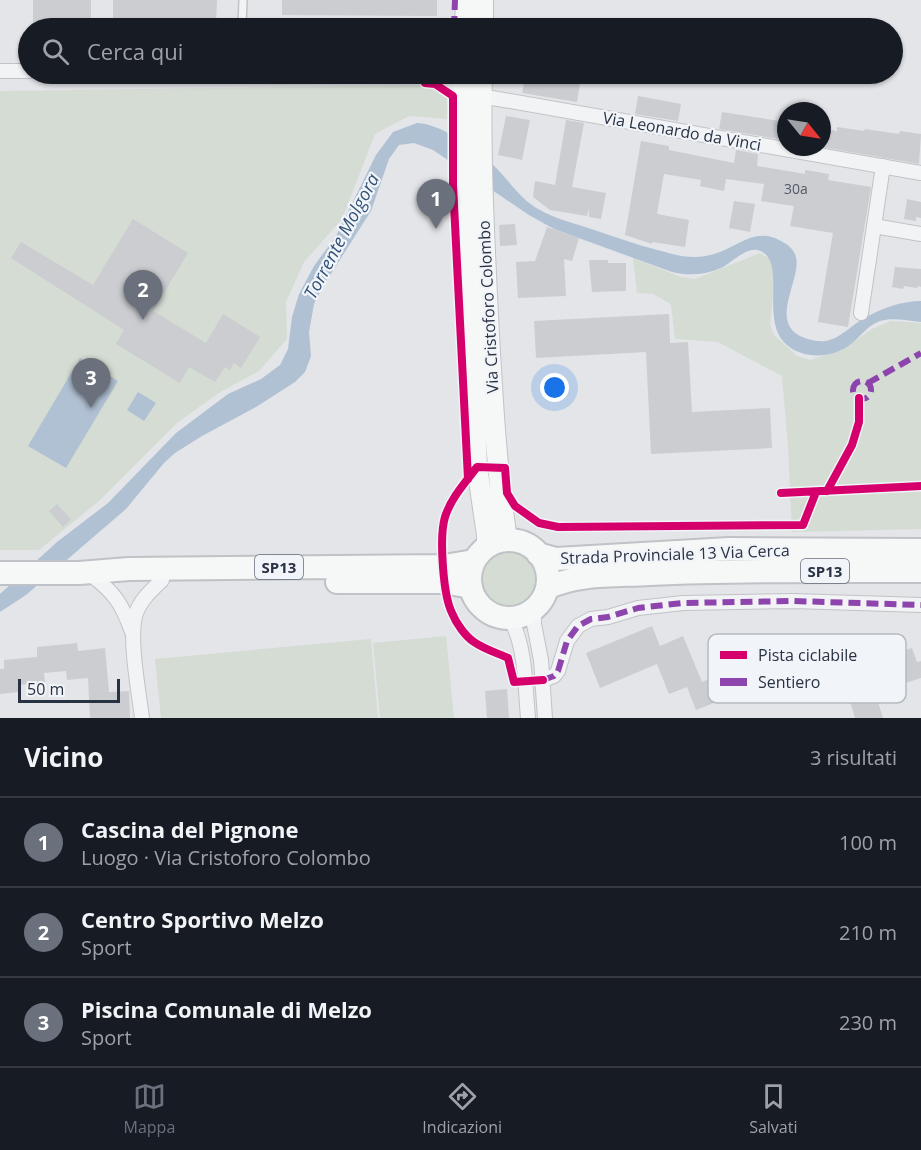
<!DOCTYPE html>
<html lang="it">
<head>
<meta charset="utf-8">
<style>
	:root { --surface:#171b24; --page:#20242c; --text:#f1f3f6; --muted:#9ea1a6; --line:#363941; --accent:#6a717d }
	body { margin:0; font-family:"Open Sans",sans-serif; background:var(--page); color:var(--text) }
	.compass { position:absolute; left:777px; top:102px; width:54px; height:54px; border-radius:50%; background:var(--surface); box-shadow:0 2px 4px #0004; rotate:120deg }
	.scale { position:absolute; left:18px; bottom:15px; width:102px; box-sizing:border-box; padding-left:6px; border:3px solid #293243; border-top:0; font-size:16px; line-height:21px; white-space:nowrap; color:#293243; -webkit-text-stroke:4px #f1f4f8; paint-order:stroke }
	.you { position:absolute; left:555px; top:388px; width:21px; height:21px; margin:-15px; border:4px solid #fff; border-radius:50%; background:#1a73e8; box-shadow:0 0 0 9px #1a73e833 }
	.badge { display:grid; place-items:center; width:39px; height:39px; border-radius:50%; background:var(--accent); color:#fff; font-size:20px; font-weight:700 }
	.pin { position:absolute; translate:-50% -50px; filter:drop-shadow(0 2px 3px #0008) }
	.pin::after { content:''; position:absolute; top:32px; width:21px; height:18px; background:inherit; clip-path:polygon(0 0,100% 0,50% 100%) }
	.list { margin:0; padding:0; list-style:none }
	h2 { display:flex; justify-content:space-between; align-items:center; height:78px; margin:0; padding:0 24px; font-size:26px }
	h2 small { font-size:20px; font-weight:400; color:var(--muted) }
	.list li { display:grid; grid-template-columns:39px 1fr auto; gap:18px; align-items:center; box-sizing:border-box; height:90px; padding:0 24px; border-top:2px solid var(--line) }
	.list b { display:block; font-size:22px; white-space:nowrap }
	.list p { margin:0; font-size:20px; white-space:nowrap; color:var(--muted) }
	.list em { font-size:20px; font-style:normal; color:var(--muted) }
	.icon { flex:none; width:33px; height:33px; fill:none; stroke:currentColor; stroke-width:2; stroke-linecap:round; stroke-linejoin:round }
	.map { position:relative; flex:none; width:921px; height:718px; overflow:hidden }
	.search { position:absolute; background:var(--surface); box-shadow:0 2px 4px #0004; left:18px; right:18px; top:18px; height:66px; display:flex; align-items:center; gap:15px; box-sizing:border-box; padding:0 21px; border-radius:33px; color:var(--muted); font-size:22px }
	.sheet { height:348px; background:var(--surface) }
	nav { display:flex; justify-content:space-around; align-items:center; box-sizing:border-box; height:84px; border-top:2px solid var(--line); background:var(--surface); font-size:16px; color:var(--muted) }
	nav a { display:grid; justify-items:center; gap:3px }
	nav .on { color:var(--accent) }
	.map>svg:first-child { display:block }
	.green { fill:#d4dcd3 }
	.water { fill:#b1c1d4 }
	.building { fill:#cbcdd1 }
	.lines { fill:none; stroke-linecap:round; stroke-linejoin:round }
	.lane-casing { stroke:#c1c3c6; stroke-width:10 }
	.street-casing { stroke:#c1c3c6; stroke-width:16 }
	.secondary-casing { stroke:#c1c3c6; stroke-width:22 }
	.primary-casing { stroke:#bfc2c6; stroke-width:26 }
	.lane { stroke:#f2f3f5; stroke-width:7 }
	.street { stroke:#f2f3f5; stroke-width:14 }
	.secondary { stroke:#f6f7f7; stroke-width:20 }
	.primary { stroke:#f6f7f7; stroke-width:22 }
	.quiet { stroke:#8e44ad; stroke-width:6; stroke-dasharray:12 6; stroke-linecap:butt }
	.cycleway-casing { stroke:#f1f4f8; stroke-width:11 }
	.cycleway { stroke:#d6006c; stroke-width:8 }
	.labels { text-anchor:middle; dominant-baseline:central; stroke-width:4.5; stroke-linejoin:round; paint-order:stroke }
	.number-label { font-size:14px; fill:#525a67 }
	.shield { fill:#f1f4f8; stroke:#656c79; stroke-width:1.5 }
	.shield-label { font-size:15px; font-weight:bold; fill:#293243 }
	.street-label { font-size:16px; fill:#293243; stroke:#f1f4f8 }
	.water-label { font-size:18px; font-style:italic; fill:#315178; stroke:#f1f4f8 }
	.key { fill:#f1f4f8; stroke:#b5bac2; stroke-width:1.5 }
	.key-label { font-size:16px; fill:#293243 }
</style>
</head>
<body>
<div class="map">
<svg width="921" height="718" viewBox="0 0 921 718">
	<rect width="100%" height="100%" fill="#e3e5e8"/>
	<path class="green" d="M448,85l-1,34 -38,-3 -34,18 -33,85 -38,43 -18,40 1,37 -28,32 -39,21 -43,31 -78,78 -60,49h-39v-459z
		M760,253l12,7 4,8 -6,56 4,11 23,21 13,4 32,-10 30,-21 19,-8 30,2v206l-129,3 -4,-85 -6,-71 -64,-34 -43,-3 -4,-35 -18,-10 -16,-1 -4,-35 48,19 14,2z
		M475 580a33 33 0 1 1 66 0a33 33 0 1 1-66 0Z
		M446,636l8,82h-74l-7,-75z
		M371,639l7,79h-217l-6,-59z"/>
	<path class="water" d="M417,123c24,1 57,24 74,40 18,16 28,36 49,47 16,9 34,13 51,19 25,8 49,17 74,23 16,5 33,7 49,2 24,-7 41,-28 67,-13 6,3 13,8 15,16 6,23 -30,67 9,81 27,10 36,-5 56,-18 18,-11 40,-19 60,-19v21c-13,-1 -28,-5 -41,-1 -13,5 -19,15 -29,23 -17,14 -47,16 -64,1 -29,-24 2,-86 -29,-95 -13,-3 -26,13 -37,18 -16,7 -32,8 -49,4l-118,-43 -25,-14 -96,-65 -19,-7 -15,2 -10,14 -18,52 -46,72 -11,21 -5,28 2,24 -6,16 -10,10 -39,25 -54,29 -27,17 -11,10 -38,46 -100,86 -26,17v-18l57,-52 51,-39 68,-70 52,-39 33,-15 19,-14 8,-16 4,-32 7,-23 15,-28 22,-30 40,-81 17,-23z
		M80,358l38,23 -52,87 -38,-22z
		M138,392l18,11 -12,18 -17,-11z"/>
	<path class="building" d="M33,0h58v28h-58z
		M113,0h104l-1,24 -51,-2v6h-52z
		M282,0h155v16l-155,-1z
		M526,74l55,4 -4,24 -55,-9z
		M638,96l43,8 -3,17 -43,-7z
		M722,112l64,10 -1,18 -66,-11z
		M506,116l24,4 -8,40 -24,-5z
		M566,120l18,3 -12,64 34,6 -5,26 -12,-2v-8l-2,7 -37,-6 -17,-13 2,-16 20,4z
		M837,127l27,4 1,-2 34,5 1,-3 21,3 -2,30 -97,-17v-19l15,3z
		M641,141l28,5v4l65,13 2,-13 22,4 -1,12 48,8v-4l24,4 -1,6 43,7 -23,140 -30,-5 15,-89 -43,-7 4,-20 -33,-5 3,-17 -38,-5 -2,12 -24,-5 1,-6 -37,-6 -7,40 32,6 -4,27 -33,-5v2l-27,-9z
		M907,199l14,3v16l-5,-1v4l-12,-2z
		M734,201l21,3 -5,28 -21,-4z
		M133,219l55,34 -35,58 53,32 17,-29 37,23 -19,31 -7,-5 -4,7 -5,-3 -10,15 -26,-15 -9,16 -64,-39 8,-14 -113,-72 10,-16 72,43z
		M515,224l2,21 -17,1 -1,-21z
		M547,227l32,11 -7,23 -8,-2 2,37 -48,2 -2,-36 19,-1z
		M589,260h19v3h18v28l-34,1z
		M895,267l26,2v18l-3,-1 -1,2 -13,-2 -1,3 -11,-2z
		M669,314l1,29 18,-1 4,70 78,-4 2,40 -121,6 -5,-102 -110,6 -2,-37z
		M57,504l14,15 -8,8 -14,-16z
		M652,626l8,20 23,-10 19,46 23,-10 9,23 -38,15 -9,-23 -18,7 -12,-30 -57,24 -14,-35z
		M77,643l1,8 27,-3 4,44 20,-1 1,27h-40l-2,-40 -21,2 -1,-9 -22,2 1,9 -27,3 1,7 -19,2v-25h4v-9l33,-3v-10z
		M912,648l5,14 4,-1v17l-46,15 8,25h-28l-7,-23 23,-7 -8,-25z
		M507,689l2,29h-22l-2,-27z"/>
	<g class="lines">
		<defs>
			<path id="lane" d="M242,28l1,-28"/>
			<path id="street" d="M0,71h28
				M434,74l19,11 11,14
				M481,96l440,77
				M874,226l47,8
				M861,313l22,-147
				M91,575c24,18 31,29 41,57
				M534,608v16l7,36 4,58
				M510,618c16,29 15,67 18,100
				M543,680l11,-4 4,-5 9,-30 11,-15 13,-7 17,-2 30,-9 45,-5 110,-2 128,4
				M142,718c-3,-26 -14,-81 -6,-105 5,-14 16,-23 26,-33"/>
			<path id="secondary" d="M465,28l1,-28
				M483,28v-28
				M464,74v111l13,282 10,68v12
				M482,74c-2,81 2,161 6,242 4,75 8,150 19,224"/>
			<path id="primary" d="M470 579a39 39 0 1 1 78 0a39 39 0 1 1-78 0Z
				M538,554l18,5 173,-10 192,1
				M0,573h79l50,-4 315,-3 30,-5
				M337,582h106l28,5
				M547,588c32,-15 69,-12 103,-14 91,-4 181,-3 271,-3"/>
		</defs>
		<use href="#lane" class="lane-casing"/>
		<use href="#street" class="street-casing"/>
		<use href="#secondary" class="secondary-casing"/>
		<use href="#primary" class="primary-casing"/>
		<use href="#lane" class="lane"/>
		<use href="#street" class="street"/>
		<use href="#secondary" class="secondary"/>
		<use href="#primary" class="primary"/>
		<path class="quiet" d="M454,28l1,-28
			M853 390a9 9 0 1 1 18 0a9 9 0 1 1-18 0Z
			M868,383l53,-30
			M543,680l11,-4 4,-5 9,-30 11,-15 13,-7 17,-2 30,-9 45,-5 110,-2 128,4"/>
		<defs>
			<path id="cycleway" d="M425,74v9l10,1 18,12v89l15,294
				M827,491l25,-46 7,-23v-24
				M781,493l140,-7
				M543,680l-29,2 -6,-24c-11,-5 -24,-9 -34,-16 -9,-6 -18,-19 -22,-29 -9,-18 -13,-76 -7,-96 6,-19 20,-34 32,-50l28,1 2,25 8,13 24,17 19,4 245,-2 13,-33"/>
		</defs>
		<use href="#cycleway" class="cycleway-casing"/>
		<use href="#cycleway" class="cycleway"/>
	</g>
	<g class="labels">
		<g class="number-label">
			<text x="796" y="188">30a</text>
		</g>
		<g class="shield">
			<rect x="255" y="555" width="48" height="24" rx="4.5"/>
			<rect x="801" y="559" width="48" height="24" rx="4.5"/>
		</g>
		<g class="shield-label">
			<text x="279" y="567">SP13</text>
			<text x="825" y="571">SP13</text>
		</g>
		<g class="street-label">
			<text transform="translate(682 131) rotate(10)">Via Leonardo da Vinci</text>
			<text transform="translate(488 307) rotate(-93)">Via Cristoforo Colombo</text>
			<text transform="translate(675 554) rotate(-2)">Strada Provinciale 13 Via Cerca</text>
		</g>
		<g class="water-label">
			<text transform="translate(341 236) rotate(-62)">Torrente Molgora</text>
		</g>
	</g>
	<rect x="708" y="634" width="198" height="69" rx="9" class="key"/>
	<rect x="720" y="651" width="27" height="8" fill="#d6006c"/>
	<rect x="720" y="678" width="27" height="8" fill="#8e44ad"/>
	<g class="key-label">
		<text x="758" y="661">Pista ciclabile</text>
		<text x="758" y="688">Sentiero</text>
	</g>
</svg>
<svg class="compass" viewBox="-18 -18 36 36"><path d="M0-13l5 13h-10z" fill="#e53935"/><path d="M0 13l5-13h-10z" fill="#9ea1a6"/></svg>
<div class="scale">50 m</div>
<div class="you"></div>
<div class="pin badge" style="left:436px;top:229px">1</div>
<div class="pin badge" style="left:143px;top:320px">2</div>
<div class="pin badge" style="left:91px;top:408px">3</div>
<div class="search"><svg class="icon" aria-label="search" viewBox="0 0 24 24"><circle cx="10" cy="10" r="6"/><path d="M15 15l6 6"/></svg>Cerca qui</div>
</div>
<section class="sheet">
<h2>Vicino<small>3 risultati</small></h2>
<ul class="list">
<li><span class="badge">1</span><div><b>Cascina del Pignone</b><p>Luogo · Via Cristoforo Colombo</p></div><em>100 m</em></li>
<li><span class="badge">2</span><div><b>Centro Sportivo Melzo</b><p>Sport</p></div><em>210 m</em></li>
<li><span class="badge">3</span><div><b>Piscina Comunale di Melzo</b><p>Sport</p></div><em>230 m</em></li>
</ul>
</section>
<nav>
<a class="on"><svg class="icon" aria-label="map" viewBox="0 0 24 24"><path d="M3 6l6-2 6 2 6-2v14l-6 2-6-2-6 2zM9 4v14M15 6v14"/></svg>Mappa</a>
<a><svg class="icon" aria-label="directions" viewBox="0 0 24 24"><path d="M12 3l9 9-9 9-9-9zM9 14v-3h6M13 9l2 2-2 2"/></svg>Indicazioni</a>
<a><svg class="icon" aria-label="saved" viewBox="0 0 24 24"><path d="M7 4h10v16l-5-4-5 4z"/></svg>Salvati</a>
</nav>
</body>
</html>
